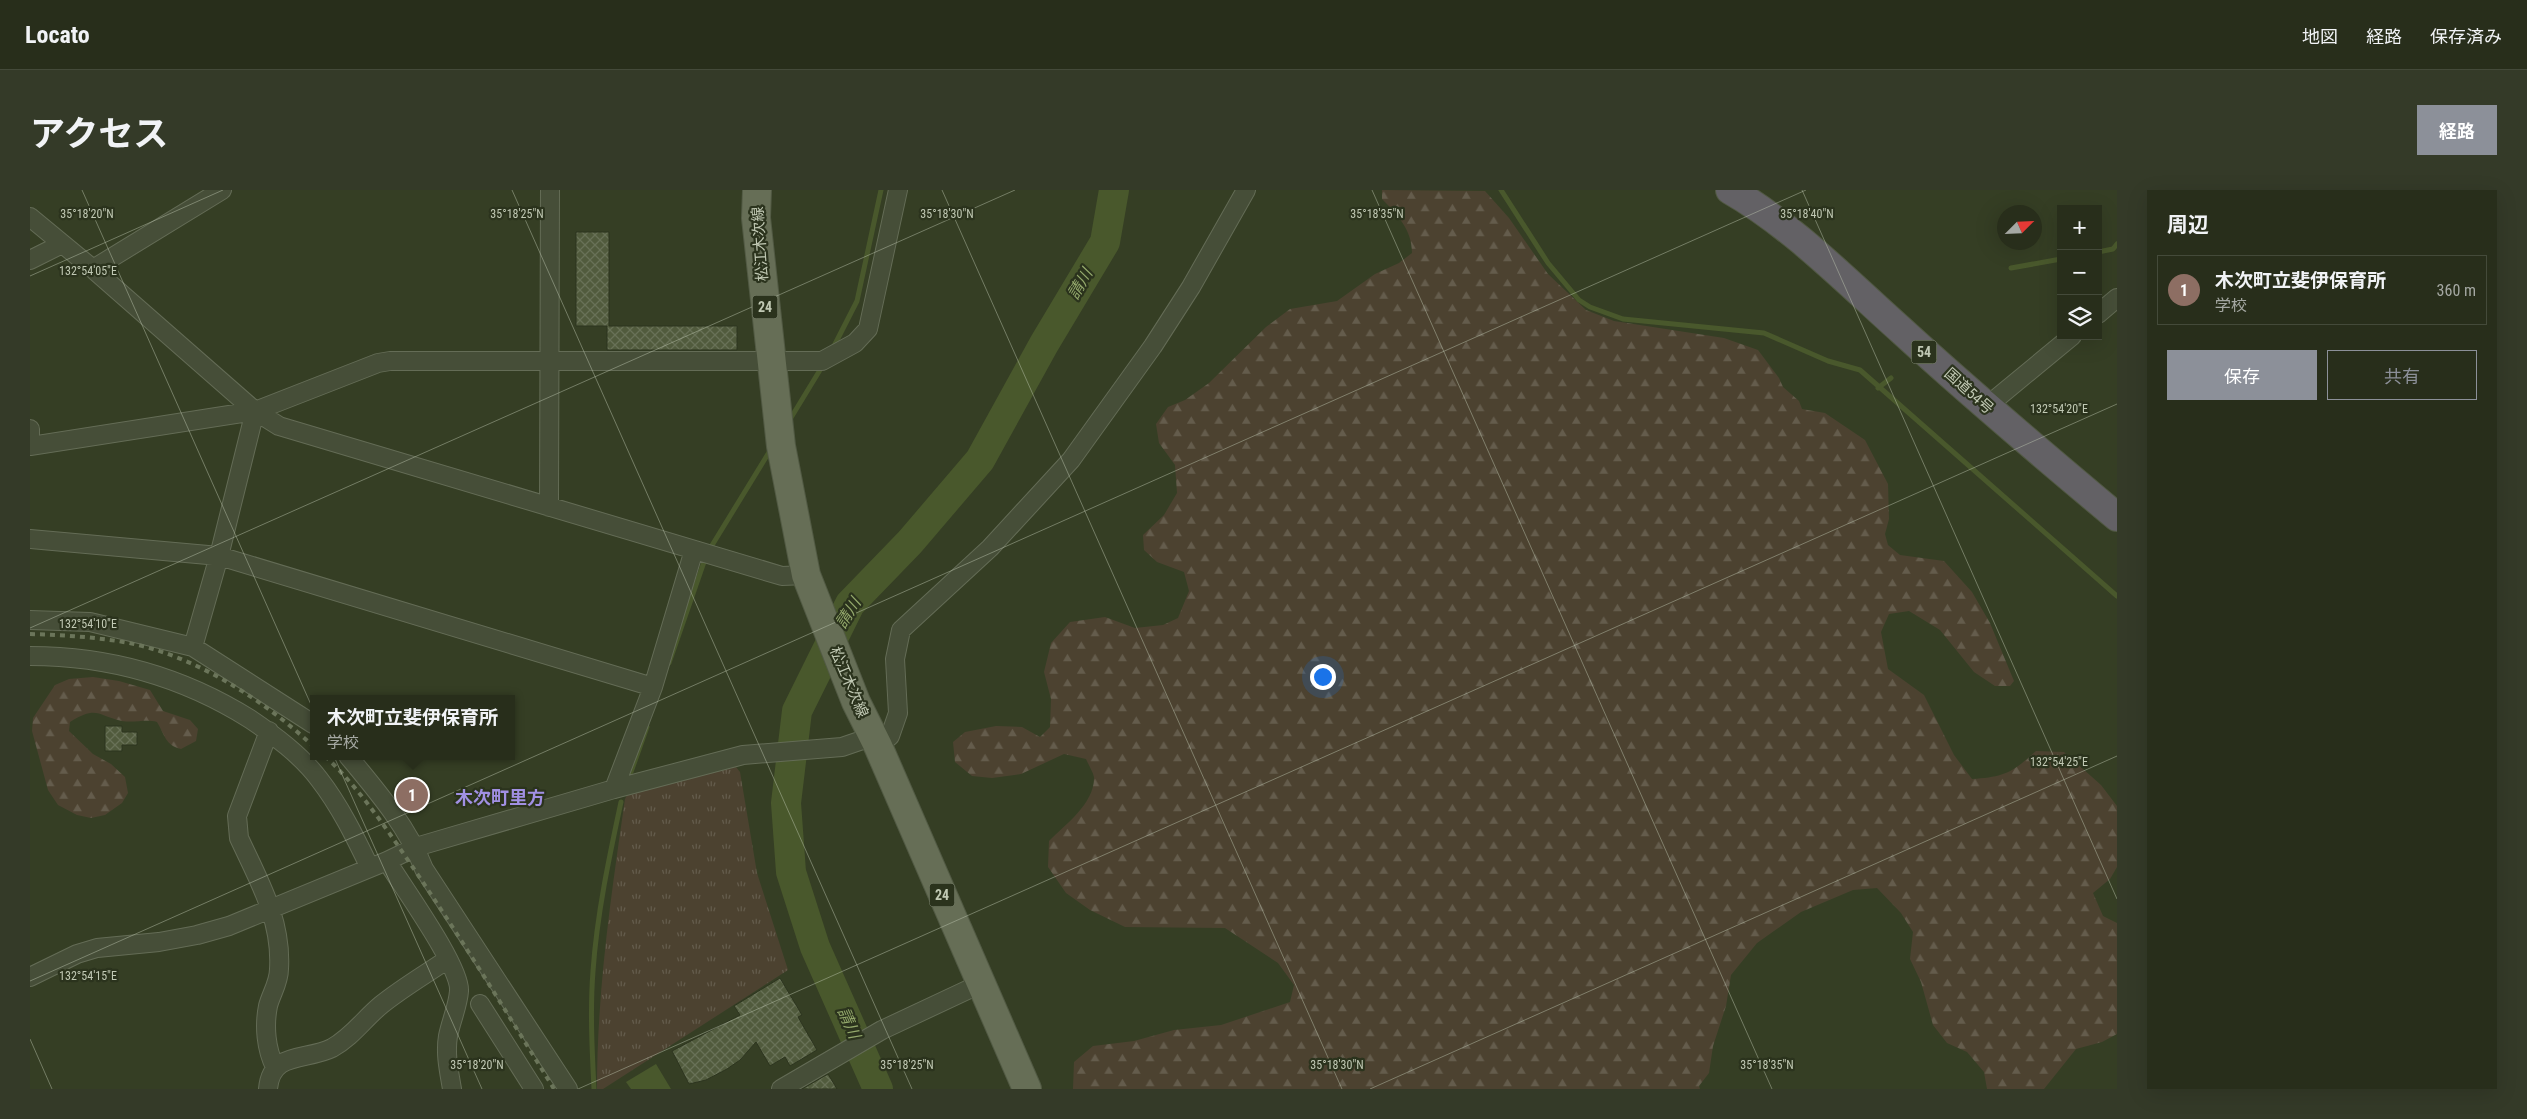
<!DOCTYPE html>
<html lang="ja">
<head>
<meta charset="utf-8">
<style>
	:root { --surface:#282e1b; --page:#343a28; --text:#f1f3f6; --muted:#a5a8a3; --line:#444a3a; --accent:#8c9099 }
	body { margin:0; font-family:"Roboto Condensed","Noto Sans JP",sans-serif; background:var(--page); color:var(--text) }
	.controls { position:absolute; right:15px; top:15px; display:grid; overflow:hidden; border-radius:0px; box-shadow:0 5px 20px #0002 }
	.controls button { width:45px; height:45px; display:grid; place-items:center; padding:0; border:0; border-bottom:1px solid var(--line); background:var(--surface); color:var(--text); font:25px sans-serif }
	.compass { position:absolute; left:1967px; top:15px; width:45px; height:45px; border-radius:50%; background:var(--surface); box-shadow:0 5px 20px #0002; rotate:66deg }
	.you { position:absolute; left:1292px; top:486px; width:18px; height:18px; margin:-12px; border:4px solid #fff; border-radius:50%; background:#1a73e8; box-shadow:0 0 0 8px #1a73e833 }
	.badge { display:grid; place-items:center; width:32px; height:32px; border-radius:50%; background:var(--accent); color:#fff; font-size:16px; font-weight:700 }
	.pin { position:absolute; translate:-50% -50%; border:2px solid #fff; box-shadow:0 1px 5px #0006 }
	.popup { position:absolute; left:280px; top:505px; width:205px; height:65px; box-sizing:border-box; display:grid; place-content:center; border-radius:0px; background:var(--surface); filter:drop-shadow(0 1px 4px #0005); font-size:16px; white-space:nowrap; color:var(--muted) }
	.popup b { font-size:19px; color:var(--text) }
	.popup::after { content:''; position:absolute; left:50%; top:100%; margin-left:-10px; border:10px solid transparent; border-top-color:var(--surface) }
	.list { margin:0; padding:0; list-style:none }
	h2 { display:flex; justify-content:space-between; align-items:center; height:65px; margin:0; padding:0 20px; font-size:21px }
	h2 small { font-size:16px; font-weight:400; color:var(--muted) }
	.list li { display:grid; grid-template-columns:32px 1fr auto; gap:15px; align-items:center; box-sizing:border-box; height:70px; margin:0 10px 10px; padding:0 10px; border:1px solid var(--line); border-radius:0px }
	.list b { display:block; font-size:19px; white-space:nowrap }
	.list p { margin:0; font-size:16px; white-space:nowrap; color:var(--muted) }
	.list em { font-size:16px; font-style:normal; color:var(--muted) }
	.actions { display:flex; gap:10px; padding:15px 20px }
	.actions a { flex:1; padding:11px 0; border:1px solid var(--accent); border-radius:0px; text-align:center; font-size:18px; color:var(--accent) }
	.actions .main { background:var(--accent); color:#fff }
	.icon { flex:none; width:28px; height:28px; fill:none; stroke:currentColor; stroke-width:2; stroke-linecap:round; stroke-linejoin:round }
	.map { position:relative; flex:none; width:2087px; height:899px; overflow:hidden; border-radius:0px }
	header { display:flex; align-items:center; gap:30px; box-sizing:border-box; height:70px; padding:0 25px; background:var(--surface); border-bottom:1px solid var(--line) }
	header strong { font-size:24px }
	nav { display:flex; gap:28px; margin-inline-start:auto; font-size:18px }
	.intro { display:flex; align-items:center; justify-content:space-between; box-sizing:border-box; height:120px; padding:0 30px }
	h1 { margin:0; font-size:35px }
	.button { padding:12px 22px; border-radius:0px; background:var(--accent); color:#fff; font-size:18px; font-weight:700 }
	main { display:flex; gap:30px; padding:0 30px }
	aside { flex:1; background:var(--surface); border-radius:0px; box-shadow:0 5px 20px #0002 }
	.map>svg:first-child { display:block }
	.grass { fill:url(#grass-tufts) }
	.forest { fill:url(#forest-firs) }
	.water { fill:#49582c }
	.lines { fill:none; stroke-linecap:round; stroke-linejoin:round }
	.stream { stroke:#49582c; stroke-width:5 }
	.river { stroke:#49582c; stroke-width:30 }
	.building { fill:url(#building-cross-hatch); stroke:#2d351f }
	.minor-casing { stroke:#646c56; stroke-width:20 }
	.primary-casing { stroke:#525a44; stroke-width:30 }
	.trunk-casing { stroke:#515943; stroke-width:30 }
	.minor { stroke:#464e38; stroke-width:18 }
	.primary { stroke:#666e56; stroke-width:28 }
	.trunk { stroke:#636165; stroke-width:28 }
	.rail { stroke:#6b755a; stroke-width:4; stroke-dasharray:5 5; stroke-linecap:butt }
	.ticks { fill:none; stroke:#c1c9b4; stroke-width:1; stroke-opacity:0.45 }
	.labels { text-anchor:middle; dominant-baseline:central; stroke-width:4.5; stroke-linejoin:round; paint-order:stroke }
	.shield { fill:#2b331d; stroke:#949c87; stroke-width:1 }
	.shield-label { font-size:14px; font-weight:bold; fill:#c1c9b4 }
	.street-label { font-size:15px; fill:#c1c9b4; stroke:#2b331d }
	.water-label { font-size:16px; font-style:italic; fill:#94a96c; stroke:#2b331d }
	.quarter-label { font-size:18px; font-weight:bold; fill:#a190e3; stroke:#2b331d }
	.ticks-label { font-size:12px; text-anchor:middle; fill:#c1c9b4; stroke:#2b331d; stroke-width:4.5; stroke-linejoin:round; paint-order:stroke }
</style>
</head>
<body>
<header>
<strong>Locato</strong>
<nav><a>地図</a><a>経路</a><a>保存済み</a></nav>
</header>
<div class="intro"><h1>アクセス</h1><a class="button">経路</a></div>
<main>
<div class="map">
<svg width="2087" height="899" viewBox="0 0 2087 899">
	<defs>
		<pattern id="grass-tufts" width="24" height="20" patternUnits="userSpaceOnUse" patternTransform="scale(1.25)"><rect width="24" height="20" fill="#4c4230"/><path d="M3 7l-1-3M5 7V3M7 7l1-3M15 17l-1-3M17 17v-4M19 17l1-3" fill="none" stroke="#645c4c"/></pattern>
		<pattern id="forest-firs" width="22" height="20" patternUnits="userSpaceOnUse" patternTransform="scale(1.25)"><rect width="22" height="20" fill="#4c4230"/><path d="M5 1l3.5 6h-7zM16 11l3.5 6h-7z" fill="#645c4c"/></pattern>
		<pattern id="building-cross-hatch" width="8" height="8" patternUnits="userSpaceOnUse" patternTransform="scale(1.25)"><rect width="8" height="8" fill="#515b3d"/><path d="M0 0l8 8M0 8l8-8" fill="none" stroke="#687157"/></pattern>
	</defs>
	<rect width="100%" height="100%" fill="#353e24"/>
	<path class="grass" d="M706,577l4,5 17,101 31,97 -185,119h-6c0,-98 14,-193 28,-290l3,-6z"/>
	<path class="forest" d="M1352,0l103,1 24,27 39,56 38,36 28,11 110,17 34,12 21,28 4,9 16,14 3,8 23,4 40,27 23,44 1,35 -4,15 3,11 12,10 44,6 28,31 18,31 24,58 -4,5h-15l-21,-14 -34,-42 -31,-19 -20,3 -8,18 7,37 36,26 30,60 18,24c32,-2 40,-6 64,-28l28,1 37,33 16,21v61l-7,12 -17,14 10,23 14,7v111l-15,8 -26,7 -32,40h-57l-3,-17 -17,-20 -20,-9 -14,-18 -12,-43 -11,-23 3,-27 -12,-19 -24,-25 -24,2 -52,22 -44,31 -26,32 -5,31 -13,40 -4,27 -10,13 1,3h-627l1,-27 19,-16 41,-5 40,-11 47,-5 69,-23 4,-17 -16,-22 -53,-35 -100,-1 -35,-17 -24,-17 -18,-26 1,-26c16,-16 46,-38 45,-64 -1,-5 -6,-13 -8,-18l-22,-5 -43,20 -29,4 -20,-2 -17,-14 -2,-20 12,-10 31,-6 26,1 18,10 10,-10 1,-28 -7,-27 7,-29 19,-21 35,-5 30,11 28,-3 15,-7 11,-27 -5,-19 -27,-10 -13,-12 -1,-15 21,-20 13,-22 -2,-28 -16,-22 -3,-19 12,-17 17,-7 24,-17 57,-56 24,-18 47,-8 38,-27 24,-11 13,-10c0,-23 -14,-38 -30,-54z
		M63,487l26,4 31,9 13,21 27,9 8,9 -2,12 -15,8c-16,-4 -16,-14 -24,-27 -11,-3 -23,1 -35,-1 -25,-5 -24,-16 -52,1l-1,9 24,23 18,10 14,13 3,16 -6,10 -17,12 -14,3 -14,-3 -19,-10 -10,-15 -16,-59 1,-13 22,-33 14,-6z"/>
	<path class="water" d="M626,874l15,25h-40l-5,-7z"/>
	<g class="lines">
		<path class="stream" d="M1471,0l47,73 31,37 11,7 33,12 141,14 64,28 32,9 257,226
			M2068,62l15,-3 4,-5
			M1981,78l50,-9
			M802,160l25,-49 24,-111
			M1848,198l13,-10
			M759,231l31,-51
			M681,357l60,-98
			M639,473l35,-101
			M601,582l16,-45
			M564,899c-2,-40 -4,-79 -1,-118 4,-57 16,-113 28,-169"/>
		<path class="river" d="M848,899l-63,-142 -24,-75 -5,-69 11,-92 53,-107 60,-62 70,-82 64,-116 61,-102 9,-52"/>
	</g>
	<path class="building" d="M546,42h33v94h128v24h-130v-24h-31z
		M75,536h17v6h15v13h-15v6h-17z
		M750,788l22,37 -4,2 19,33 -27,16 -5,-9 -15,9 -14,-24 -16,18 -13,9 -21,11 -17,4 -17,-33 68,-36 -6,-9z
		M798,884l9,15h-35z"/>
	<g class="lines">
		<defs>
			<path id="minor" d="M0,27l63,52 162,142 24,15 503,150 24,-1
				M0,70l32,-16
				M63,79l129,-79
				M2068,124l19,-16
				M1956,217l86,-71
				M0,239v6
				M0,256l225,-35 123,-48 12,-2h432l33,-18 13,-14 30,-139
				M519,317l1,-317
				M0,349l189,17 434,131
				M0,430l60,2 103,25 120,77
				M163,457l26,-91 36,-145
				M0,466c79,0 153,21 220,63 25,17 51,36 69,60 21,27 36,58 51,89
				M239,541l-32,85 2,22c20,43 43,82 40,131 0,14 -8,25 -11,37 -4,20 -2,43 7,61
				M848,556l12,-10 8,-23 -3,-54 6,-29 89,-82 81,-88 82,-114 38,-59 55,-97
				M318,566c29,35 60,71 76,113l144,220
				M584,599l39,-102 41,-137
				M357,671c15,25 74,106 72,130 -1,15 -8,30 -11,45 -3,18 1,35 4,53
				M0,787l47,-23 20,-6 62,-6 38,-7 32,-9 158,-65 29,-14 198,-58 129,-34 99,-8 32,-11
				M450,814l54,85
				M238,899c3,-38 38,-28 64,-41 20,-11 32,-29 49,-43 21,-17 45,-31 67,-46
				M751,899l101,-59 98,-46"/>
			<path id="primary" d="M727,0l-1,28 25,228 25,129 50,127 22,44 149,343"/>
			<path id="trunk" d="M1700,0c63,36 118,93 172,141 70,64 142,125 215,186"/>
		</defs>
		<use href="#minor" class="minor-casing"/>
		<use href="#primary" class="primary-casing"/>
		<use href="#trunk" class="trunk-casing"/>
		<use href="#minor" class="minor"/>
		<use href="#primary" class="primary"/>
		<use href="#trunk" class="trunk"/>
		<path class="rail" d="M0,444c33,1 66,3 99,9 66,13 135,57 184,103
			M295,566c36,34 63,75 91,116 48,71 93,144 138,217"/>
	</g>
	<path class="ticks" d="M52,0l400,899M482,0l400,899M912,0l400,899M1342,0l400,899M1772,0l315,709M0,86l193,-86M0,438l985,-438M0,791l1776,-791M0,849l22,50M548,899l1539,-685M1340,899l747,-333"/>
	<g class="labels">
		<g class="shield">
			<rect x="722.5" y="105.5" width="25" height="23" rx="4"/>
			<rect x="1881.5" y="150.5" width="25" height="23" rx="4"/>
			<rect x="899.5" y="693.5" width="25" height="23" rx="4"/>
		</g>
		<g class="shield-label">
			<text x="735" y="117">24</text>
			<text x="1894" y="162">54</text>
			<text x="912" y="705">24</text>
		</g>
		<g class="street-label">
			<text transform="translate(730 54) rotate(-94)">松江木次線</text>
			<text transform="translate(1939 201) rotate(42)">国道54号</text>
			<text transform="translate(819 492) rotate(67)">松江木次線</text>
		</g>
		<g class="water-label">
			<text transform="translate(1050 94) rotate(-60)">請川</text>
			<text transform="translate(818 423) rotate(-58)">請川</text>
			<text transform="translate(819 833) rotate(66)">請川</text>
		</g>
		<g class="quarter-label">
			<text x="470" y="607">木次町里方</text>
		</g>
	</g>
	<g class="ticks-label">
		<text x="57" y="28">35°18'20"N</text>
		<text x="487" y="28">35°18'25"N</text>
		<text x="1347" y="28">35°18'35"N</text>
		<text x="1777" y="28">35°18'40"N</text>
		<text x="917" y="28">35°18'30"N</text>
		<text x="58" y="85">132°54'05"E</text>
		<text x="2029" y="223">132°54'20"E</text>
		<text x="58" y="438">132°54'10"E</text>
		<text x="2029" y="576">132°54'25"E</text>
		<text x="58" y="790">132°54'15"E</text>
		<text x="447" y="879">35°18'20"N</text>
		<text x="877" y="879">35°18'25"N</text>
		<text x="1307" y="879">35°18'30"N</text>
		<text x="1737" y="879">35°18'35"N</text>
	</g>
</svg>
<div class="controls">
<button>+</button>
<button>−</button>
<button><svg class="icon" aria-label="layers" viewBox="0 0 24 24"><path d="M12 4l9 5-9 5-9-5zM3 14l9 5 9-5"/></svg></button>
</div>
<svg class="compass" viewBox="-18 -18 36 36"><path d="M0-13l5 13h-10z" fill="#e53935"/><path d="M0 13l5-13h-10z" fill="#a5a8a3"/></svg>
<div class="you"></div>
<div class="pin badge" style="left:382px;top:605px;background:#8d6e63">1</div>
<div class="popup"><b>木次町立斐伊保育所</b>学校</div>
</div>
<aside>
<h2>周辺<small></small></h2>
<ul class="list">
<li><span class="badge" style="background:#8d6e63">1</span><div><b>木次町立斐伊保育所</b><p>学校</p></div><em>360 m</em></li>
</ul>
<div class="actions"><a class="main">保存</a><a>共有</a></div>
</aside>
</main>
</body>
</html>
